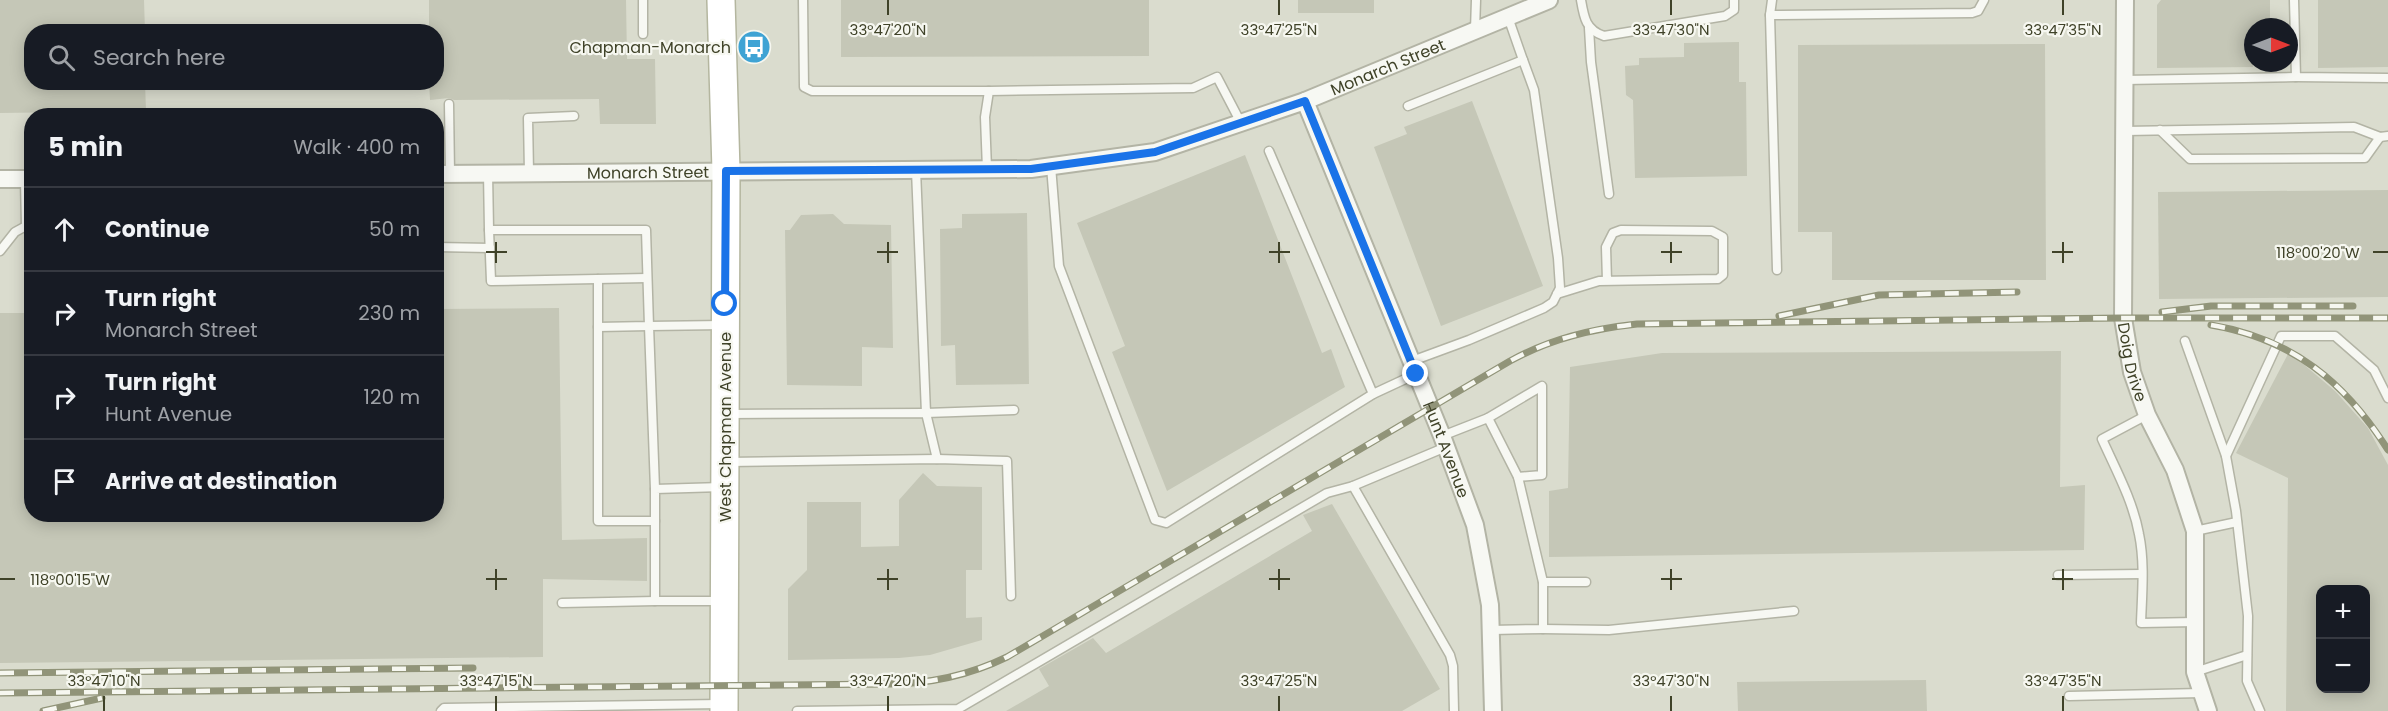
<!DOCTYPE html>
<html lang="en">
<head>
<meta charset="utf-8">
<style>
	:root { --surface:#171b24; --page:#20242c; --text:#f1f3f6; --muted:#9ea1a6; --line:#363941 }
	body { margin:0; font-family:Poppins,sans-serif; background:var(--page); color:var(--text) }
	.controls { position:absolute; right:18px; bottom:18px; display:grid; overflow:hidden; border-radius:12px; box-shadow:0 3px 15px #0003 }
	.controls button { width:54px; height:54px; display:grid; place-items:center; padding:0; border:0; border-bottom:2px solid var(--line); background:var(--surface); color:var(--text); font:30px sans-serif }
	.compass { position:absolute; left:2244px; top:18px; width:54px; height:54px; border-radius:50%; background:var(--surface); box-shadow:0 3px 15px #0003; rotate:90deg }
	.stop { position:absolute; width:18px; height:18px; margin:-14px; border:4px solid #1a73e8; border-radius:50%; background:#fff }
	.stop.end { background:#1a73e8; border-color:#fff; box-shadow:0 2px 6px #0008 }
	.list { margin:0; padding:0; list-style:none }
	h2 { display:flex; justify-content:space-between; align-items:center; height:78px; margin:0; padding:0 24px; font-size:26px }
	h2 small { font-size:20px; font-weight:400; color:var(--muted) }
	.list li { display:grid; grid-template-columns:39px 1fr auto; gap:18px; align-items:center; box-sizing:border-box; height:84px; padding:0 24px; border-top:2px solid var(--line) }
	.list b { display:block; font-size:22px; white-space:nowrap }
	.list p { margin:0; font-size:20px; white-space:nowrap; color:var(--muted) }
	.list em { font-size:20px; font-style:normal; color:var(--muted) }
	.icon { flex:none; width:33px; height:33px; fill:none; stroke:currentColor; stroke-width:2; stroke-linecap:round; stroke-linejoin:round }
	.map { position:relative; flex:none; width:2388px; height:711px; overflow:hidden }
	.search { position:absolute; background:var(--surface); box-shadow:0 3px 15px #0003; left:24px; top:24px; width:420px; height:66px; display:flex; align-items:center; gap:15px; box-sizing:border-box; padding:0 21px; border-radius:24px; color:var(--muted); font-size:22px }
	.panel { position:absolute; background:var(--surface); box-shadow:0 3px 15px #0003; left:24px; top:108px; width:420px; height:414px; border-radius:24px }
	.map>svg:first-child { display:block }
</style>
</head>
<body>
<div class="map">
<svg width="2388" height="711" viewBox="0 0 2388 711">
	<rect width="100%" height="100%" fill="#e9eae0"/>
	<!-- built -->
	<path fill="#dadcce" fill-rule="evenodd" d="M 0,0 L 2388,0 L 2388,711 L 0,711 ZM 2253,27 L 2289,27 L 2289,63 L 2253,63 ZM 32,32 L 436,32 L 436,82 L 32,82 ZM 32,116 L 436,116 L 436,514 L 32,514 ZM 2320,590 L 2366,590 L 2366,688 L 2320,688 Z"/>
	<!-- building -->
	<g fill="#c5c7b7" fill-rule="evenodd">
		<polygon points="0,0 144,0 145,32 32,32 32,82 145,82 146,111 0,113"/>
		<polygon points="429,0 626,0 627,59 655,59 656,124 600,124 599,99 454,100 449,98 430,100 429,82 436,82 436,32 429,32"/>
		<polygon points="841,0 1149,0 1149,56 841,57"/>
		<rect x="1298" y="0" width="76" height="13"/>
		<polygon points="2161,0 2270,0 2270,27 2253,27 2253,67 2157,68 2157,5"/>
		<polygon points="2318,0 2388,0 2388,67 2318,68"/>
		<polygon points="1739,42 1739,82 1746,82 1747,176 1635,178 1633,100 1626,95 1625,66 1639,65 1639,58 1684,57 1684,43"/>
		<polygon points="2045,44 2046,280 1832,280 1832,232 1798,232 1798,45"/>
		<polygon points="1472,101 1543,286 1441,326 1374,147 1407,134 1404,127"/>
		<polygon points="1245,155 1322,353 1331,349 1345,387 1167,491 1112,352 1125,346 1077,223"/>
		<polygon points="2388,190 2388,297 2159,299 2158,192"/>
		<polygon points="1027,213 1029,384 956,385 955,345 941,346 940,229 962,228 962,214"/>
		<polygon points="833,214 844,224 891,225 893,348 862,347 862,386 787,385 785,230 790,230 801,215"/>
		<polygon points="559,308 562,540 647,538 647,581 543,579 543,657 0,663 0,313 32,313 32,514 436,514 436,309"/>
		<polygon points="2061,351 2060,487 2085,485 2084,550 1549,557 1549,491 1568,488 1570,367 1662,353"/>
		<path d="M 2289,352 L 2335,391 L 2368,428 L 2388,465 L 2388,711 L 2286,711 L 2288,478 L 2236,453 ZM 2320,590 L 2366,590 L 2366,688 L 2320,688 Z"/>
		<polygon points="923,473 937,486 982,487 982,570 966,570 966,618 982,617 982,640 930,655 899,658 788,660 788,589 807,570 807,502 861,502 861,547 899,546 899,500"/>
		<polygon points="1332,504 1440,689 1402,711 1006,711 1049,686 1039,669 1093,638 1106,653 1312,531 1303,515"/>
		<polygon points="1926,680 1927,711 1738,711 1737,682"/>
	</g>
	<g fill="none" stroke-linecap="round" stroke-linejoin="round">
		<defs>
			<g id="service">
				<polyline points="643,0 643,34"/>
				<polyline points="803,0 804,87 812,91 989,91"/>
				<path d="M 1581,0 C 1584,18 1586,30 1604,36 L 1725,16 L 1734,10 L 1734,0"/>
				<polyline points="1772,0 1770,15 1781,15 1972,13 1978,11 1984,0"/>
				<polyline points="2294,0 2296,77 2388,78"/>
				<polyline points="1770,15 1777,270"/>
				<polyline points="1589,28 1591,62 1609,194"/>
				<polyline points="1475,30 1476,0"/>
				<polyline points="2124,80 2296,77"/>
				<polyline points="449,104 450,174"/>
				<polyline points="1408,106 1523,60 1508,17"/>
				<polyline points="2160,130 2190,159 2365,158 2380,137 2388,136"/>
				<polyline points="2125,131 2354,127 2380,137"/>
				<polyline points="1269,151 1373,394"/>
				<polyline points="1051,166 1059,266 1155,520 1166,523 1373,394 1416,374"/>
				<polyline points="987,169 985,117 989,91 1193,88 1217,77 1241,123"/>
				<polyline points="916,170 926,413 1014,410"/>
				<polyline points="488,173 489,230 646,230 649,326 598,327"/>
				<polyline points="529,173 528,118 574,116"/>
				<polyline points="25,179 26,226"/>
				<polyline points="489,230 491,281 647,278"/>
				<polyline points="436,247 490,248"/>
				<polyline points="0,251 15,232 26,226"/>
				<polyline points="598,279 598,521 655,521"/>
				<polyline points="1557,294 1599,281 1718,279 1723,275 1723,237 1712,231 1621,230 1613,233 1606,247 1607,281"/>
				<polyline points="2185,341 2226,456"/>
				<polyline points="1412,361 1469,340 1544,308 1553,302 1560,288 1558,258 1534,90 1523,60"/>
				<polyline points="728,414 926,413 937,459"/>
				<path d="M 2147,415 L 2102,439 C 2116,470 2133,501 2139,534 C 2145,563 2142,594 2141,623 L 2195,622"/>
				<polyline points="1488,418 1542,386 1542,475 1518,477"/>
				<polyline points="1442,436 1488,418 1518,477 1543,582 1543,629 1492,630"/>
				<polyline points="1446,447 1353,486 1450,655 1453,666 1454,711"/>
				<polyline points="728,462 937,459 1007,461 1011,596"/>
				<polyline points="655,489 649,326 723,325"/>
				<polyline points="2195,531 2237,522"/>
				<polyline points="2058,575 2142,574"/>
				<polyline points="1543,582 1586,582"/>
				<polyline points="721,601 655,601 655,489 722,487"/>
				<polyline points="562,603 655,601"/>
				<polyline points="1543,629 1609,630 1794,611"/>
				<polyline points="2195,672 2247,655"/>
				<polyline points="2069,696 2201,693"/>
				<polyline points="441,711 444,708 721,704"/>
				<polyline points="797,711 958,709 1327,493 1353,486"/>
				<polyline points="2260,711 2247,681 2248,616 2236,511 2226,456 2281,336 2335,336 2374,370 2388,398"/>
			</g>
			<g id="minor">
				<path id="s1" d="M 2125,0 L 2123,318 L 2132,372 L 2147,415 L 2175,470 L 2195,531 L 2195,672 L 2208,711"/>
				<path id="s2" d="M 1305,101 L 1442,436 L 1475,525 L 1490,605 L 1493,711"/>
				<path id="s3" d="M 436,174 L 1031,169 L 1155,152 L 1305,101 L 1549,0"/>
				<polyline points="0,179 32,179"/>
			</g>
			<polyline id="primary" points="721,0 726,171 724,711"/>
		</defs>
		<!-- service casing -->
		<use href="#service" stroke="#b3b4a5" stroke-width="11"/>
		<!-- minor casing -->
		<use href="#minor" stroke="#b3b4a5" stroke-width="20"/>
		<!-- primary casing -->
		<use href="#primary" stroke="#b4b69f" stroke-width="30"/>
		<!-- service -->
		<use href="#service" stroke="#f7f8f3" stroke-width="8"/>
		<!-- minor -->
		<use href="#minor" stroke="#f7f8f3" stroke-width="16"/>
		<!-- primary -->
		<use href="#primary" stroke="#fff" stroke-width="27"/>
		<defs>
			<g id="rail">
				<polyline points="2162,312 2211,306 2353,306"/>
				<polyline points="1779,316 1879,295 2017,292"/>
				<path d="M 2211,325 C 2293,339 2345,382 2388,450"/>
				<polyline points="0,673 473,668"/>
				<path d="M 0,693 L 887,684 C 928,684 970,675 1007,657 L 1510,361 C 1550,339 1591,329 1637,324 L 2123,318 L 2388,318"/>
				<polyline points="43,711 102,698"/>
			</g>
		</defs>
		<!-- rail casing -->
		<use href="#rail" stroke="#919479" stroke-width="7"/>
		<!-- rail -->
		<use href="#rail" stroke="#f6f7f0" stroke-width="4.5" stroke-dasharray="14" stroke-linecap="butt"/>
	</g>
	<g fill="none" stroke-linecap="round" stroke-linejoin="round">
		<!-- route -->
		<polyline stroke="#1a73e8" stroke-width="8" points="725,304 726,171 1031,169 1155,152 1305,101 1416,374"/>
	</g>
	<!-- ticks -->
	<path fill="none" stroke="#3f4228" stroke-width="2" d="M 888,0 L 888,15M 1279,0 L 1279,15M 1671,0 L 1671,15M 2063,0 L 2063,15M 496,242 L 496,263M 888,242 L 888,263M 1279,242 L 1279,263M 1671,242 L 1671,263M 2063,242 L 2063,263M 486,252 L 507,252M 877,252 L 898,252M 1269,252 L 1290,252M 1661,252 L 1682,252M 2052,252 L 2073,252M 2373,252 L 2388,252M 496,569 L 496,590M 888,569 L 888,590M 1279,569 L 1279,590M 1671,569 L 1671,590M 2063,569 L 2063,590M 0,579 L 15,579M 486,579 L 507,579M 877,579 L 898,579M 1269,579 L 1290,579M 1661,579 L 1682,579M 2052,579 L 2073,579M 104,696 L 104,711M 496,696 L 496,711M 888,696 L 888,711M 1279,696 L 1279,711M 1671,696 L 1671,711M 2063,696 L 2063,711"/>
	<!-- icons -->
	<defs>
		<symbol id="bus-disc" viewBox="-11 -11 22 22"><circle r="9.5" fill="#3fa3d4" stroke="#f6f7f0"/><path d="M-5-6H5V4H4V6H2V4H-2V6H-4V4H-5ZM-3.5-4V0h7V-4ZM-3.5 1.2v1.5H-2V1.2ZM2 1.2v1.5H3.5V1.2Z" fill="#fff"/></symbol>
	</defs>
	<g fill-rule="evenodd">
		<use href="#bus-disc" x="735" y="28" width="38" height="38"/>
	</g>
	<g text-anchor="middle" stroke-width="4.5" stroke-linejoin="round" paint-order="stroke">
		<!-- poi labels -->
		<g font-size="16" fill="#3f4228" stroke="#f6f7f0" text-anchor="end">
			<text x="731" y="53">Chapman-Monarch</text>
		</g>
		<!-- street labels -->
		<g font-size="16" fill="#3f4228" stroke="#f6f7f0">
			<text dy="6" stroke="none"><textPath href="#s3" startOffset="968">Monarch Street</textPath></text>
			<text dy="6" stroke="none"><textPath href="#s3" startOffset="212">Monarch Street</textPath></text>
			<text dy="6" stroke="none"><textPath href="#s1" startOffset="363">Doig Drive</textPath></text>
			<text transform="translate(725 427) rotate(-90)" y="6">West Chapman Avenue</text>
			<text dy="6" stroke="none"><textPath href="#s2" startOffset="376">Hunt Avenue</textPath></text>
		</g>
	</g>
	<g font-size="15" text-anchor="middle" fill="#3f4228" stroke="#f6f7f0" stroke-width="4.5" stroke-linejoin="round" paint-order="stroke">
		<text x="888" y="35">33°47'20"N</text>
		<text x="1279" y="35">33°47'25"N</text>
		<text x="1671" y="35">33°47'30"N</text>
		<text x="2063" y="35">33°47'35"N</text>
		<text x="2318" y="258">118°00'20"W</text>
		<text x="70" y="585">118°00'15"W</text>
		<text x="104" y="686">33°47'10"N</text>
		<text x="496" y="686">33°47'15"N</text>
		<text x="888" y="686">33°47'20"N</text>
		<text x="1279" y="686">33°47'25"N</text>
		<text x="1671" y="686">33°47'30"N</text>
		<text x="2063" y="686">33°47'35"N</text>
	</g>
</svg>
<div class="controls">
<button>+</button>
<button>−</button>
</div>
<svg class="compass" viewBox="-18 -18 36 36"><path d="M0-13l5 13h-10z" fill="#e53935"/><path d="M0 13l5-13h-10z" fill="#9ea1a6"/></svg>
<div class="stop" style="left:725px;top:304px"></div>
<div class="stop end" style="left:1416px;top:374px"></div>
<div class="search"><svg class="icon" aria-label="search" viewBox="0 0 24 24"><circle cx="10" cy="10" r="6"/><path d="M15 15l6 6"/></svg>Search here</div>
<section class="panel">
<h2>5 min<small>Walk · 400 m</small></h2>
<ul class="list">
<li><svg class="icon" aria-label="ahead" viewBox="0 0 24 24"><path d="M12 20V5M6 11l6-6 6 6"/></svg><div><b>Continue</b></div><em>50 m</em></li>
<li><svg class="icon" aria-label="right" viewBox="0 0 24 24"><path d="M7 20v-9h11M14 6l5 5-5 5"/></svg><div><b>Turn right</b><p>Monarch Street</p></div><em>230 m</em></li>
<li><svg class="icon" aria-label="right" viewBox="0 0 24 24"><path d="M7 20v-9h11M14 6l5 5-5 5"/></svg><div><b>Turn right</b><p>Hunt Avenue</p></div><em>120 m</em></li>
<li><svg class="icon" aria-label="arrive" viewBox="0 0 24 24"><path d="M6 21V4h12l-3 4 3 4H6"/></svg><div><b>Arrive at destination</b></div></li>
</ul>
</section>
</div>
</body>
</html>
